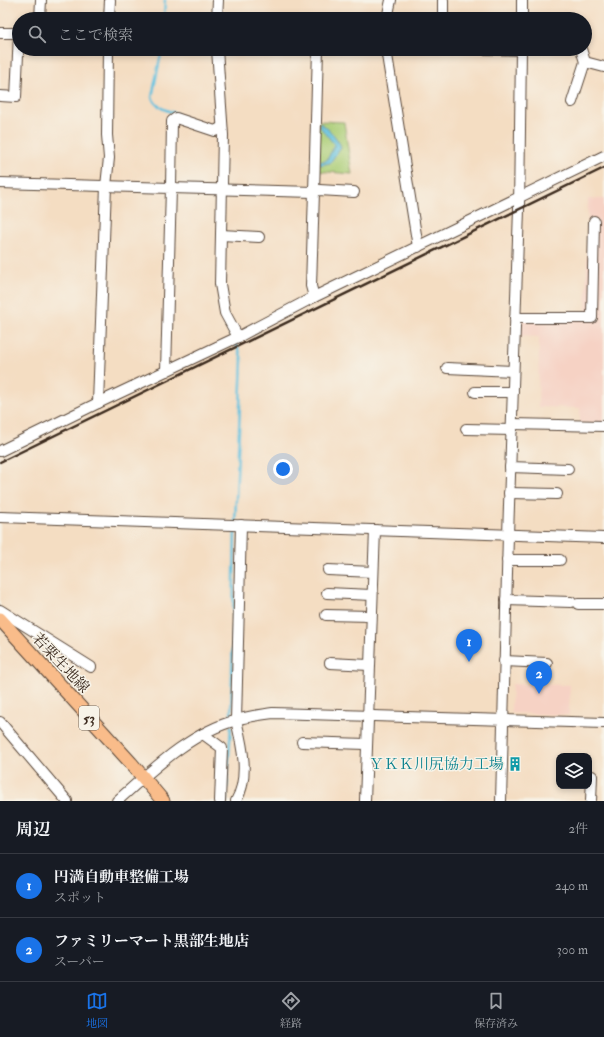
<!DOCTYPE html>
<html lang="ja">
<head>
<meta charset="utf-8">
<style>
	:root { --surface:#171b24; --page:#20242c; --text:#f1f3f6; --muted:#9ea1a6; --line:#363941; --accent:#1a73e8 }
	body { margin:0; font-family:"IM FELL Double Pica","Noto Serif JP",serif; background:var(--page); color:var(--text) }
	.controls { position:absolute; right:12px; bottom:12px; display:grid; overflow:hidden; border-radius:8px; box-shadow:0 2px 6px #0003 }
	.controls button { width:36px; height:36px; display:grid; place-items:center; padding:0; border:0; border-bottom:1px solid var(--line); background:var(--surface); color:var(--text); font:20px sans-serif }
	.you { position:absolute; left:283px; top:469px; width:14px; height:14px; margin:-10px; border:3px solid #fff; border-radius:50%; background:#1a73e8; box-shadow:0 0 0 6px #1a73e833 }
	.badge { display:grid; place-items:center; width:26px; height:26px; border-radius:50%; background:var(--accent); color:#fff; font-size:13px; font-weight:700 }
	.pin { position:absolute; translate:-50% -33px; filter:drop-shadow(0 1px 2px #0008) }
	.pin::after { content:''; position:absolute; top:21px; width:14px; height:12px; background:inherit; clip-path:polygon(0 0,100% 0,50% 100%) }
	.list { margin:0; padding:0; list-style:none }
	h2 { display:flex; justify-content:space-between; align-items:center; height:52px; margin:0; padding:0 16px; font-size:17px }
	h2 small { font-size:13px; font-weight:400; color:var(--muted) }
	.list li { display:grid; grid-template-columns:26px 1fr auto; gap:12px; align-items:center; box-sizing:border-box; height:64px; padding:0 16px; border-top:1px solid var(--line) }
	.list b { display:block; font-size:15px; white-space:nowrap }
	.list p { margin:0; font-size:13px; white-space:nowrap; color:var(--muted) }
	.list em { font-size:13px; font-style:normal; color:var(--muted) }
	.icon { flex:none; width:22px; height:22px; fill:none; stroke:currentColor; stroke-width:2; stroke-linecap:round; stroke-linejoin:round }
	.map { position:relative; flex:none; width:604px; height:801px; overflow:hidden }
	.search { position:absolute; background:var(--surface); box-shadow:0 2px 6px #0003; left:12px; right:12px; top:12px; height:44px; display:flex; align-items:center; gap:10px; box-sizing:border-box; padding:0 14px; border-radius:22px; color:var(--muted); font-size:15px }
	.sheet { height:180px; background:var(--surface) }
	nav { display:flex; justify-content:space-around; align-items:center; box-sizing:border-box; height:56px; border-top:1px solid var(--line); background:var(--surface); font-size:11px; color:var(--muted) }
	nav a { display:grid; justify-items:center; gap:2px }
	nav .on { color:var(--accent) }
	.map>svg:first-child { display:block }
</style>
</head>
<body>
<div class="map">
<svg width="604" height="801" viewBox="0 0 604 801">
	<rect width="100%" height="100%" fill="#f7f3e8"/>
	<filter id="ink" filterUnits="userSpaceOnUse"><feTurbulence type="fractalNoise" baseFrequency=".025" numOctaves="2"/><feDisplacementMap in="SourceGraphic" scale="8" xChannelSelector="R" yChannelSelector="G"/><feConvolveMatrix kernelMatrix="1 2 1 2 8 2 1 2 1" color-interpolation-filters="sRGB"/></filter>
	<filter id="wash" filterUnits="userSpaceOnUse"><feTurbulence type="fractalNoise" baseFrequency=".012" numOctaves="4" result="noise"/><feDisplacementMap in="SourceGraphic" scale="16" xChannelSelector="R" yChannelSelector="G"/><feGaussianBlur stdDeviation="0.9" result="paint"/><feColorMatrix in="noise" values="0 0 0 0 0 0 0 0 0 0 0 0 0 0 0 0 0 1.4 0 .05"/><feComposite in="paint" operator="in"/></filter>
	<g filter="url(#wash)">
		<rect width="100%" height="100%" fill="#f4ddc2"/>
		<!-- built -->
		<g fill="#f6d2c4">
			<polygon points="588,199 604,199 604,423 580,423 580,408 538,407 539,337 519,336 520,312 586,313"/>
			<polygon points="512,684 570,685 569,715 513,713 511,711"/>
		</g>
		<!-- green -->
		<polygon fill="#aacd76" stroke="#727c4a" points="318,121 344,122 352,174 317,171"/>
		<!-- water -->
		<path fill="#61c1df" stroke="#4e767e" d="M 320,123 C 328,128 338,138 341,147 L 330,163 L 320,165 L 319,162 L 327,160 L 334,146 L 334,144 L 319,126 Z"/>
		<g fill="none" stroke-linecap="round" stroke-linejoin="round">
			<!-- stream -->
			<g stroke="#61c1df" stroke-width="2.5">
				<polyline points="164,19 165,0"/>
				<path d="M 162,49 L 152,97 C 156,108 166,110 177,114"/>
				<polyline points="226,324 232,337"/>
				<polyline points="235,342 239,350 242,360 235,523"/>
				<polyline points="231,719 235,528"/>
				<polyline points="226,801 231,726"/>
			</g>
		</g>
	</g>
	<g filter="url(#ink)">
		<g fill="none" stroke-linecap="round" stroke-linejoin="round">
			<defs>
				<g id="minor">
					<polyline points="40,19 41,0"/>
					<polyline points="109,19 110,0"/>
					<polyline points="217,19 218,0"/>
					<polyline points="387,19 391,0"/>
					<polyline points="443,19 443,0"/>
					<polyline points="522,19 522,0"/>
					<polyline points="0,33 19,33"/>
					<polyline points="217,49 223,135 220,284 225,313 238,337"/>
					<polyline points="386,49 418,247"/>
					<polyline points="481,49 521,50"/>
					<polyline points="581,49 585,62 604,67"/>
					<polyline points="0,96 16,97 19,33"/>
					<polyline points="572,102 585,62"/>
					<polyline points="222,127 215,131 176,118 172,121 171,188 314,192 318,49"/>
					<polyline points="0,183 171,188 166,371"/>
					<polyline points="221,235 259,237"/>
					<polyline points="314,297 311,286 314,192 319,190 354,192"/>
					<polyline points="515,318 592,318 594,221"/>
					<polyline points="447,368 513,371"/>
					<polyline points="475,392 513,392"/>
					<polyline points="98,403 106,186 109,158 107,135 108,49"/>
					<polyline points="512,424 604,426"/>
					<polyline points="466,429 512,430"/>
					<polyline points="0,451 98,403 238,337 314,297 604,156"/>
					<polyline points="510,467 568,469"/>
					<polyline points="509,493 557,494"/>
					<polyline points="0,517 604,538"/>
					<polyline points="507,560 560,560"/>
					<polyline points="328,570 373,572"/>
					<polyline points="327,593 372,595"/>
					<polyline points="506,600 571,602"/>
					<polyline points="578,604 604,604"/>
					<polyline points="0,610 91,667"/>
					<polyline points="326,615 371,616"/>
					<polyline points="504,661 547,663"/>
					<polyline points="330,663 369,665"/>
					<polyline points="0,722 67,801"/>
					<polyline points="203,734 222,748 220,801"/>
					<polyline points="302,742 366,744"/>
					<path d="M 117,801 C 152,770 191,732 237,720 C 248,716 261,715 273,713 L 604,723"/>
					<path d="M 236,801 C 250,777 242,745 236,720 L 241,525"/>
					<polyline points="365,801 375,530"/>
					<polyline points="501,801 508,535 519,209 521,49"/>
					<polyline points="591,801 592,776"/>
				</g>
				<polyline id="major" points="0,619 131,763 163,801"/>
			</defs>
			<!-- minor casing -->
			<use href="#minor" stroke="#574537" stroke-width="12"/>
			<!-- major casing -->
			<use href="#major" stroke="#574537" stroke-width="15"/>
			<!-- minor -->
			<use href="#minor" stroke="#fff" stroke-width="10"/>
			<!-- major -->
			<use href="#major" stroke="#f9bc8a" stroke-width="13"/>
			<!-- rail -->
			<polyline stroke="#3b2a1e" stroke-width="2.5" points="0,462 604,168"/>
		</g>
	</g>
	<!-- icons -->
	<defs>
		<symbol id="building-bare" viewBox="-9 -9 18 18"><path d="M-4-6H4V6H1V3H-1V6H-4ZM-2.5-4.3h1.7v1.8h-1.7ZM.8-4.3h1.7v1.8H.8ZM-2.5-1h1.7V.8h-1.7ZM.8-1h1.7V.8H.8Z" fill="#0f9aa8" stroke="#f7f3e8" stroke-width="2.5" paint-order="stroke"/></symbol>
	</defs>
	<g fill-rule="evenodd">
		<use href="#building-bare" x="505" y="754" width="20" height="20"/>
	</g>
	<g text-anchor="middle" stroke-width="3" stroke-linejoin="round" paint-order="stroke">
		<!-- shield labels -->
		<rect fill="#f7f3e8" stroke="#73665b" stroke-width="1" x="79" y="706" width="20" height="24" rx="3"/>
		<g font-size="14" font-weight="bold" fill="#3b2a1e">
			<text x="89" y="723">53</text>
		</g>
		<!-- street labels -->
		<g font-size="15" fill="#3b2a1e" stroke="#f7f3e8">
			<text transform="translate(61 663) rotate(47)" y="5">若栗生地線</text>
		</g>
		<!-- culture labels -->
		<g font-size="15" fill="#0d838f" stroke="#f7f3e8" text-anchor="end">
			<text x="504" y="769">ＹＫＫ川尻協力工場</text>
		</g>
	</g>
</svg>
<div class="controls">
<button><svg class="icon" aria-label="layers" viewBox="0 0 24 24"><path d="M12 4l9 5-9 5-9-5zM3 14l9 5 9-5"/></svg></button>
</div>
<div class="you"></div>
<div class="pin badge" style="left:469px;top:662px">1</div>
<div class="pin badge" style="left:539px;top:694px">2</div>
<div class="search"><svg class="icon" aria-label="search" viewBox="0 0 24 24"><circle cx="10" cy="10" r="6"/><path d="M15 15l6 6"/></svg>ここで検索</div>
</div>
<section class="sheet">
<h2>周辺<small>2件</small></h2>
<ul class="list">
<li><span class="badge">1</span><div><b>円満自動車整備工場</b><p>スポット</p></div><em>240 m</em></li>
<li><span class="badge">2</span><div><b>ファミリーマート黒部生地店</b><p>スーパー</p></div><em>300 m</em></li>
</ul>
</section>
<nav>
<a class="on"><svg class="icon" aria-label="map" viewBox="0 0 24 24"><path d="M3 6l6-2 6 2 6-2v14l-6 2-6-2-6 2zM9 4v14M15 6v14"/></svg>地図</a>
<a><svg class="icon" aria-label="directions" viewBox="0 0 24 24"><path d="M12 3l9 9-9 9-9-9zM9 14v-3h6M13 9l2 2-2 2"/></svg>経路</a>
<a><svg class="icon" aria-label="saved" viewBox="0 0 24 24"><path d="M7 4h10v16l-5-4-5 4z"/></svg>保存済み</a>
</nav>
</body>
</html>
